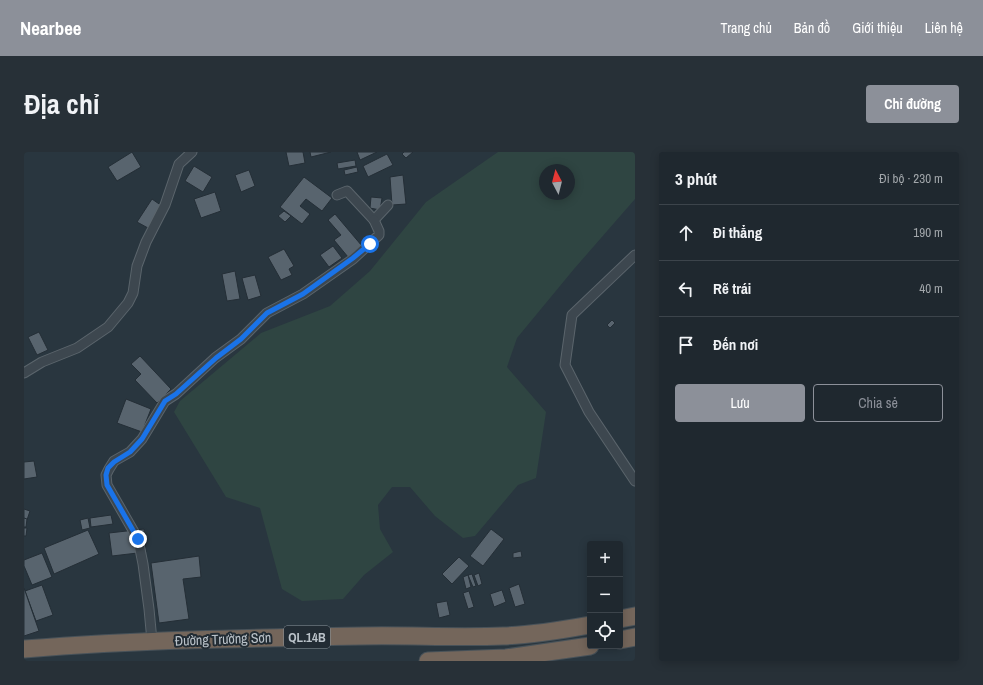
<!DOCTYPE html>
<html lang="vi">
<head>
<meta charset="utf-8">
<style>
	:root { --surface:#1f282f; --page:#273037; --text:#f1f3f6; --muted:#a1a6aa; --line:#3c444b; --accent:#8c9099 }
	body { margin:0; font-family:"Archivo Narrow",sans-serif; background:var(--page); color:var(--text) }
	.controls { position:absolute; right:12px; bottom:12px; display:grid; overflow:hidden; border-radius:4px; box-shadow:0 2px 10px #0003 }
	.controls button { width:36px; height:36px; display:grid; place-items:center; padding:0; border:0; border-bottom:1px solid var(--line); background:var(--surface); color:var(--text); font:20px sans-serif }
	.compass { position:absolute; left:515px; top:12px; width:36px; height:36px; border-radius:50%; background:var(--surface); box-shadow:0 2px 10px #0003; rotate:353deg }
	.stop { position:absolute; width:12px; height:12px; margin:-9px; border:3px solid #1a73e8; border-radius:50%; background:#fff }
	.stop.end { background:#1a73e8; border-color:#fff; box-shadow:0 1px 4px #0008 }
	.list { margin:0; padding:0; list-style:none }
	h2 { display:flex; justify-content:space-between; align-items:center; height:52px; margin:0; padding:0 16px; font-size:17px }
	h2 small { font-size:13px; font-weight:400; color:var(--muted) }
	.list li { display:grid; grid-template-columns:26px 1fr auto; gap:12px; align-items:center; box-sizing:border-box; height:56px; padding:0 16px; border-top:1px solid var(--line) }
	.list b { display:block; font-size:15px; white-space:nowrap }
	.list em { font-size:13px; font-style:normal; color:var(--muted) }
	.actions { display:flex; gap:8px; padding:12px 16px }
	.actions a { flex:1; padding:9px 0; border:1px solid var(--accent); border-radius:4px; text-align:center; font-size:14px; color:var(--accent) }
	.actions .main { background:var(--accent); color:#fff }
	.icon { flex:none; width:22px; height:22px; fill:none; stroke:currentColor; stroke-width:2; stroke-linecap:round; stroke-linejoin:round }
	.map { position:relative; flex:none; width:611px; height:509px; overflow:hidden; border-radius:4px }
	header { display:flex; align-items:center; gap:24px; box-sizing:border-box; height:56px; padding:0 20px; background:var(--accent); color:#fff }
	header strong { font-size:19px }
	nav { display:flex; gap:22px; margin-inline-start:auto; font-size:14px }
	.intro { display:flex; align-items:center; justify-content:space-between; box-sizing:border-box; height:96px; padding:0 24px }
	h1 { margin:0; font-size:28px }
	.button { padding:10px 18px; border-radius:4px; background:var(--accent); color:#fff; font-size:14px; font-weight:700 }
	main { display:flex; gap:24px; padding:0 24px }
	aside { flex:1; background:var(--surface); border-radius:4px; box-shadow:0 2px 10px #0003 }
	.map>svg:first-child { display:block }
</style>
</head>
<body>
<header>
<strong>Nearbee</strong>
<nav><a>Trang chủ</a><a>Bản đồ</a><a>Giới thiệu</a><a>Liên hệ</a></nav>
</header>
<div class="intro"><h1>Địa chỉ</h1><a class="button">Chỉ đường</a></div>
<main>
<div class="map">
<svg width="611" height="509" viewBox="0 0 611 509">
	<rect width="100%" height="100%" fill="#29363f"/>
	<!-- green -->
	<path fill="#2f4542" fill-rule="evenodd" d="M 474,0 L 611,0 L 611,47 L 550,117 L 493,186 L 483,215 L 522,260 L 512,326 L 494,333 L 451,384 L 439,386 L 411,364 L 386,335 L 368,335 L 354,353 L 356,377 L 369,400 L 340,423 L 319,447 L 278,449 L 258,437 L 236,356 L 202,345 L 150,260 L 156,249 L 237,181 L 306,154 L 346,119 L 402,50 ZM 521,18 L 545,18 L 545,42 L 521,42 Z"/>
	<!-- building -->
	<g fill="#58646e" stroke="#242e36">
		<polygon points="108,0 117,15 93,29 84,15"/>
		<polygon points="262,0 279,0 281,11 265,14"/>
		<polygon points="286,0 307,0 287,5"/>
		<polygon points="333,0 353,0 336,8"/>
		<polygon points="380,0 389,0 382,6 378,2"/>
		<polygon points="363,2 369,13 344,25 339,14"/>
		<polygon points="331,8 332,14 314,17 313,11"/>
		<polygon points="170,14 188,25 179,40 161,29"/>
		<polygon points="333,15 334,20 321,23 320,18"/>
		<polygon points="225,18 231,34 217,40 211,23"/>
		<polygon points="379,23 382,52 368,53 366,25"/>
		<polygon points="280,25 308,46 298,59 282,47 276,54 286,62 278,72 256,55"/>
		<polygon points="191,40 197,59 177,66 170,47"/>
		<polygon points="347,45 358,46 356,58 346,56"/>
		<polygon points="128,47 138,54 124,76 113,70"/>
		<polygon points="260,59 267,64 261,70 254,64"/>
		<polygon points="311,62 338,94 324,105 310,88 317,83 304,68"/>
		<polygon points="309,94 318,106 305,115 296,103"/>
		<polygon points="260,97 270,114 265,117 268,123 257,128 244,105"/>
		<polygon points="211,119 216,147 203,149 198,122"/>
		<polygon points="231,123 237,144 224,148 218,126"/>
		<polygon points="588,168 591,171 586,176 583,173"/>
		<polygon points="15,180 24,198 13,203 4,185"/>
		<polygon points="116,204 147,237 133,251 111,228 117,222 107,212"/>
		<polygon points="102,247 127,257 118,280 93,271"/>
		<polygon points="10,309 13,325 0,327 0,310"/>
		<polygon points="0,357 6,359 3,368 0,367"/>
		<polygon points="87,363 89,372 67,375 66,366"/>
		<polygon points="0,366 3,367 2,375 0,375"/>
		<polygon points="64,366 66,376 58,378 56,368"/>
		<polygon points="0,376 3,376 2,384 0,384"/>
		<polygon points="120,377 122,400 88,404 85,381"/>
		<polygon points="467,377 480,387 459,414 446,404"/>
		<polygon points="64,378 75,402 30,422 20,396"/>
		<polygon points="497,399 498,405 489,406 489,401"/>
		<polygon points="18,401 28,425 8,433 0,414 0,408"/>
		<polygon points="175,404 177,425 159,427 165,467 135,471 127,411"/>
		<polygon points="435,405 445,414 428,432 418,422"/>
		<polygon points="455,421 458,432 454,434 450,423"/>
		<polygon points="448,422 452,434 449,435 444,423"/>
		<polygon points="444,423 447,435 442,437 439,425"/>
		<polygon points="495,432 501,452 491,455 485,436"/>
		<polygon points="18,433 29,463 12,469 1,439"/>
		<polygon points="0,436 15,479 0,484"/>
		<polygon points="478,438 482,450 470,455 466,442"/>
		<polygon points="445,439 450,455 444,457 439,441"/>
		<polygon points="423,449 426,463 415,466 412,451"/>
	</g>
	<g fill="none" stroke-linecap="round" stroke-linejoin="round">
		<defs>
			<g id="street">
				<polyline points="313,43 323,39 350,68 364,53"/>
				<polyline points="611,103 548,163 541,213 565,260 611,329"/>
				<polyline points="0,221 18,210 53,196 84,175 104,151 109,141 113,114 122,90 141,53 155,12 168,0"/>
				<polyline points="128,489 125,457 119,412 114,387 83,333 82,323 85,317 90,309 106,300 118,287 141,249 152,242 191,206 217,187 243,161 279,142 329,107 355,83 355,79 350,68"/>
			</g>
			<g id="highway">
				<polyline points="596,467 611,464"/>
				<polyline points="596,488 611,485"/>
				<path d="M 0,497 C 112,488 225,486 338,484 C 385,483 432,486 479,484 C 508,483 538,478 566,473"/>
				<polyline points="404,509 482,506 566,494"/>
			</g>
		</defs>
		<!-- street casing -->
		<use href="#street" stroke="#5b656c" stroke-width="11"/>
		<!-- highway casing -->
		<use href="#highway" stroke="#485259" stroke-width="19"/>
		<!-- street -->
		<use href="#street" stroke="#3d474f" stroke-width="9"/>
		<!-- highway -->
		<use href="#highway" stroke="#74665b" stroke-width="17"/>
	</g>
	<g fill="none" stroke-linecap="round" stroke-linejoin="round">
		<!-- route -->
		<polyline stroke="#1a73e8" stroke-width="5" points="114,387 83,333 82,323 84,316 90,310 106,300 118,287 141,249 152,242 192,206 217,187 243,161 279,142 329,106 346,92"/>
	</g>
	<g text-anchor="middle" stroke-width="4" stroke-linejoin="round" paint-order="stroke">
		<!-- shield labels -->
		<rect fill="#222c34" stroke="#8c959c" stroke-width="1" x="260" y="474" width="46" height="22" rx="3"/>
		<g font-size="13" font-weight="bold" fill="#bac2c9">
			<text x="283" y="490">QL.14B</text>
		</g>
		<!-- street labels -->
		<g font-size="14" fill="#bac2c9" stroke="#222c34">
			<text transform="translate(199 487) rotate(-2)" y="5">Đường Trường Sơn</text>
		</g>
	</g>
</svg>
<div class="controls">
<button>+</button>
<button>−</button>
<button><svg class="icon" aria-label="locate" viewBox="0 0 24 24"><circle cx="12" cy="12" r="6"/><path d="M12 2v4M12 18v4M2 12h4M18 12h4"/></svg></button>
</div>
<svg class="compass" viewBox="-18 -18 36 36"><path d="M0-13l5 13h-10z" fill="#e53935"/><path d="M0 13l5-13h-10z" fill="#a1a6aa"/></svg>
<div class="stop" style="left:346px;top:92px"></div>
<div class="stop end" style="left:114px;top:387px"></div>
</div>
<aside>
<h2>3 phút<small>Đi bộ · 230 m</small></h2>
<ul class="list">
<li><svg class="icon" aria-label="ahead" viewBox="0 0 24 24"><path d="M12 20V5M6 11l6-6 6 6"/></svg><div><b>Đi thẳng</b></div><em>190 m</em></li>
<li><svg class="icon" aria-label="left" viewBox="0 0 24 24"><path d="M17 20v-9H6M10 6l-5 5 5 5"/></svg><div><b>Rẽ trái</b></div><em>40 m</em></li>
<li><svg class="icon" aria-label="arrive" viewBox="0 0 24 24"><path d="M6 21V4h12l-3 4 3 4H6"/></svg><div><b>Đến nơi</b></div></li>
</ul>
<div class="actions"><a class="main">Lưu</a><a>Chia sẻ</a></div>
</aside>
</main>
</body>
</html>
